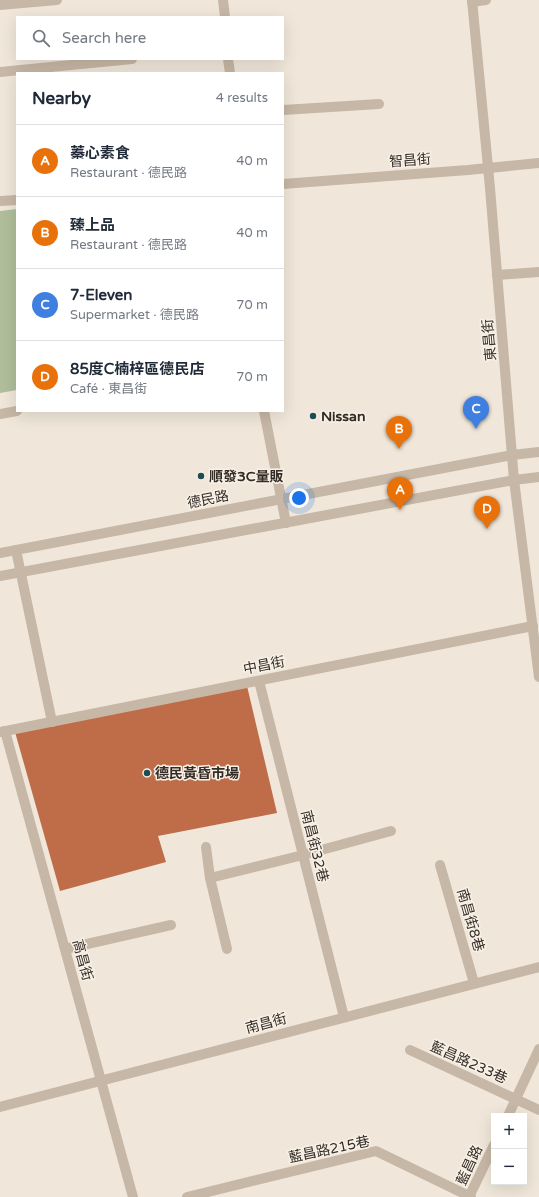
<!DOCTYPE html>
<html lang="en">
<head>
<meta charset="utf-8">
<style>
	:root { --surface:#fff; --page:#f6f6f7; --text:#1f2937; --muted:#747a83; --line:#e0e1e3; --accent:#1f4c52 }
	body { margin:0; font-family:"Varela Round","Noto Sans TC",sans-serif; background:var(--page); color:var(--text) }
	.controls { position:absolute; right:12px; bottom:12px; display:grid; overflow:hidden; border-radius:0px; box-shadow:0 4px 16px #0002 }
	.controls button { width:36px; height:36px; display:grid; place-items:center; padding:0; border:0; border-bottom:1px solid var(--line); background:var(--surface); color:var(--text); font:20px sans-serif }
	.you { position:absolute; left:299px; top:498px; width:14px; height:14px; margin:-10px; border:3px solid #fff; border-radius:50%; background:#1a73e8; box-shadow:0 0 0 6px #1a73e833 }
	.badge { display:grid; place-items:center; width:26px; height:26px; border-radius:50%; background:var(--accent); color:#fff; font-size:13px; font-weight:700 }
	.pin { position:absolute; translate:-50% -33px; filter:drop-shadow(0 1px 2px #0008) }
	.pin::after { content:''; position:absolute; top:21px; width:14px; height:12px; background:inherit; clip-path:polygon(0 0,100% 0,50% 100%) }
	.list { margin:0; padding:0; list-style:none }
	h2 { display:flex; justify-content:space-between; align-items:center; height:52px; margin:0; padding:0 16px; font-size:17px }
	h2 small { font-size:13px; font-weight:400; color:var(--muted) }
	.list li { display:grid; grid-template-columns:26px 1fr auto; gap:12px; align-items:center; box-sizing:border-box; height:72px; padding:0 16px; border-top:1px solid var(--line) }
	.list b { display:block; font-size:15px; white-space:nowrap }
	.list p { margin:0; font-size:13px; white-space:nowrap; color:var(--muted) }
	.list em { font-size:13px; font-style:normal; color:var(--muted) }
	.icon { flex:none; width:22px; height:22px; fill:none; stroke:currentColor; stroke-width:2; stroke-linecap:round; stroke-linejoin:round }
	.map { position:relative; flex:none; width:539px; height:1197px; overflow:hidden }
	.search { position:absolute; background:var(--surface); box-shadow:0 4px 16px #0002; left:16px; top:16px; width:268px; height:44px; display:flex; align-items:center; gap:10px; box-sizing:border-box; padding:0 14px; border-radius:0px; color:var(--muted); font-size:15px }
	.panel { position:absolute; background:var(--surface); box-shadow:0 4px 16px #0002; left:16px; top:72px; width:268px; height:340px; border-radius:0px }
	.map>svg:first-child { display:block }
</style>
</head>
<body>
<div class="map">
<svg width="539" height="1197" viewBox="0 0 539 1197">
	<rect width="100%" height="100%" fill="#f0e7da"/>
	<!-- green -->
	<polygon fill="#b0be9b" points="17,209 17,390 0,393 0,211"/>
	<!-- building -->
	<polygon fill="#bf6d48" points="247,686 277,813 158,836 166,862 60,891 15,732"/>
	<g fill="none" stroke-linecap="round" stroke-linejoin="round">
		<!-- minor -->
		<g stroke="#c7b7a6" stroke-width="10">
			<polyline points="223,0 225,17"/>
			<polyline points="472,0 490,188 514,480 539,677"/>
			<polyline points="472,2 486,0"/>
			<polyline points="0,5 57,0"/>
			<polyline points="228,59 230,73"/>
			<polyline points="0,72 132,59"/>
			<polyline points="283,110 379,104"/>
			<polyline points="283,184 468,170 539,163"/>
			<polyline points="0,201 17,200"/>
			<polyline points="497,275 539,272"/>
			<polyline points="264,411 286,523"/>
			<polyline points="0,414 17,411"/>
			<polyline points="16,550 52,722"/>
			<polyline points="0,553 512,455 539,452"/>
			<polyline points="0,576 514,480 539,477"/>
			<polyline points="259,681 344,1017"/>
			<polyline points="5,731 133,1197"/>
			<polyline points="0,732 533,626"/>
			<polyline points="206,847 210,878 227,949"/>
			<polyline points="440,865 474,983"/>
			<polyline points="210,878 303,855 391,831"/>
			<polyline points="65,949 171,925"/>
			<polyline points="410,1050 539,1110"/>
			<polyline points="0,1107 539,967"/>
			<polyline points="508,1116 539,1049"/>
			<polyline points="187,1197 376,1151 471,1197"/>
			<polyline points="469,1197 494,1145"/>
		</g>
	</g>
	<!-- markers -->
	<g fill="#1f4c52" stroke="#f8f1e6" stroke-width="1.5">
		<circle cx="313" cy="416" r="4"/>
		<circle cx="201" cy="476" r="4"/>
		<circle cx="147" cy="773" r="4"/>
	</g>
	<g text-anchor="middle" stroke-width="3" stroke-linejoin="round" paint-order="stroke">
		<!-- street labels -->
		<g font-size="14" fill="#342c27" stroke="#f8f1e6">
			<text transform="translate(410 160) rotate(-4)" y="5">智昌街</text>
			<text transform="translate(489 340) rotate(-95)" y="5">東昌街</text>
			<text transform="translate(208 499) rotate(-11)" y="5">德民路</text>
			<text transform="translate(264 665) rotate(-11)" y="5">中昌街</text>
			<text transform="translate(315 846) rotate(76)" y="5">南昌街32巷</text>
			<text transform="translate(471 920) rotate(74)" y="5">南昌街8巷</text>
			<text transform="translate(83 960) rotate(75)" y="5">高昌街</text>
			<text transform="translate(266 1023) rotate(-15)" y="5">南昌街</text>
			<text transform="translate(469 1062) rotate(24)" y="5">藍昌路233巷</text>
			<text transform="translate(329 1149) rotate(-12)" y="5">藍昌路215巷</text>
			<text transform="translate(469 1165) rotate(-65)" y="5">藍昌路</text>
		</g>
		<!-- poi labels -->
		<g font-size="14" font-weight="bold" fill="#342c27" stroke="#f8f1e6" text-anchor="start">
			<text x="321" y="421">Nissan</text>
			<text x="209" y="481">順發3C量販</text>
			<text x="155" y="778">德民黃昏市場</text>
		</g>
	</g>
</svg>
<div class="controls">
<button>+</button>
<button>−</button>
</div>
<div class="you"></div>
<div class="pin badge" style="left:400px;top:510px;background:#e8710a">A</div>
<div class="pin badge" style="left:399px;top:449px;background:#e8710a">B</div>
<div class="pin badge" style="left:476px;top:429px;background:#3f7fe0">C</div>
<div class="pin badge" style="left:487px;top:529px;background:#e8710a">D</div>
<div class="search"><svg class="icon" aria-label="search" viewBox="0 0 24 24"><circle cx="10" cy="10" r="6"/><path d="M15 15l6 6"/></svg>Search here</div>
<section class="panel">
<h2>Nearby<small>4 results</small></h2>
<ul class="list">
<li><span class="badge" style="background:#e8710a">A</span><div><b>蓁心素食</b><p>Restaurant · 德民路</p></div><em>40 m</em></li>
<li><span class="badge" style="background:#e8710a">B</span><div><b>臻上品</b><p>Restaurant · 德民路</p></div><em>40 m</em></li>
<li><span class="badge" style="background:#3f7fe0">C</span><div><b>7-Eleven</b><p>Supermarket · 德民路</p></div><em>70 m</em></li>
<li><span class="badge" style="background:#e8710a">D</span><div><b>85度C楠梓區德民店</b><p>Café · 東昌街</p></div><em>70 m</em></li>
</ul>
</section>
</div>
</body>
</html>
